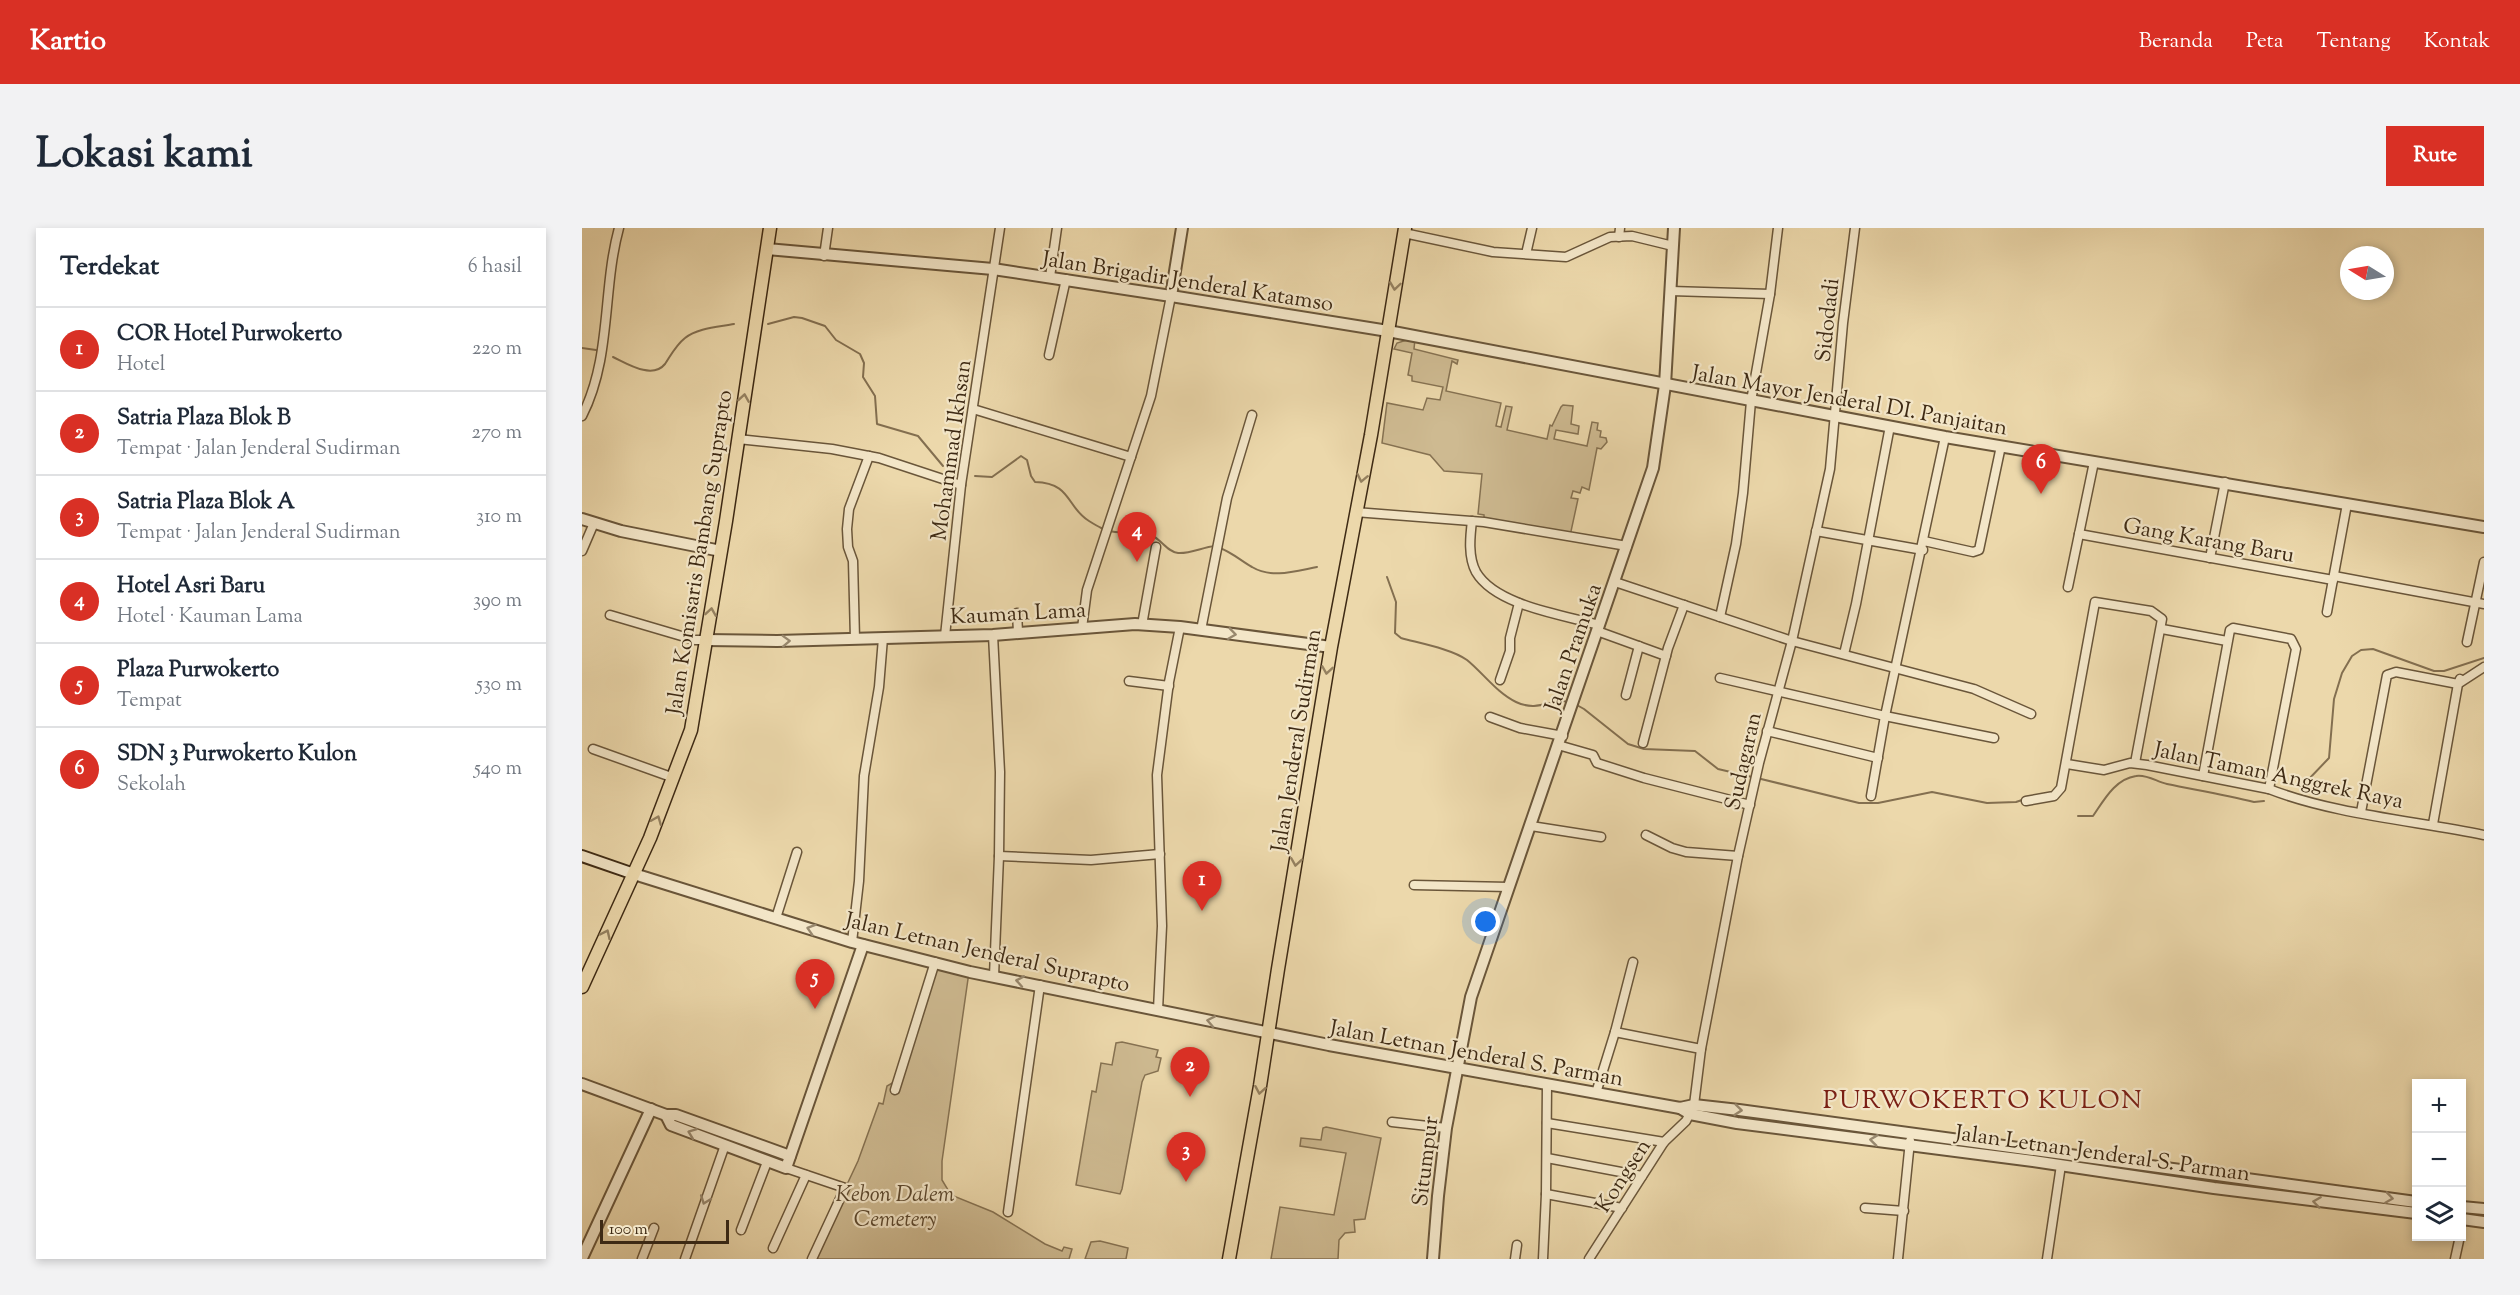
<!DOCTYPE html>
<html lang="id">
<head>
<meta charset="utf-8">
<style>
	:root { --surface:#fff; --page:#f2f2f3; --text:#1f2937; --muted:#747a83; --line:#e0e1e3; --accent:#d93025 }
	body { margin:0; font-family:"Sorts Mill Goudy",serif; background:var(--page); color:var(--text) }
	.controls { position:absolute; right:18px; bottom:18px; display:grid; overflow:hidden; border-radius:0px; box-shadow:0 3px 9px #0003 }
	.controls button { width:54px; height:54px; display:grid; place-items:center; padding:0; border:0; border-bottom:2px solid var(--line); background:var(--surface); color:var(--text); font:30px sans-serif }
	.compass { position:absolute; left:1758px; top:18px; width:54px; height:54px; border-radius:50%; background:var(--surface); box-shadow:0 3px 9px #0003; rotate:281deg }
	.scale { position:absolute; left:18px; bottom:15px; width:129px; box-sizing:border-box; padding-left:6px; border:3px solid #3e2a14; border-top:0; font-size:16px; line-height:21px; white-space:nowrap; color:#3e2a14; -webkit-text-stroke:4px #f3e6c8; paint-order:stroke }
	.you { position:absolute; left:904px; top:694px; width:21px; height:21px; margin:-15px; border:4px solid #fff; border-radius:50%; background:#1a73e8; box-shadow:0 0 0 9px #1a73e833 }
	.badge { display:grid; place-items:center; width:39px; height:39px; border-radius:50%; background:var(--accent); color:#fff; font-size:20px; font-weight:700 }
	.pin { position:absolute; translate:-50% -50px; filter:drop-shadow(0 2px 3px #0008) }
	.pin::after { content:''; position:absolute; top:32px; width:21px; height:18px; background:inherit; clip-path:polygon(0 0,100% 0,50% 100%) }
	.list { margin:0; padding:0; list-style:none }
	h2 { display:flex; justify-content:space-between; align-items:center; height:78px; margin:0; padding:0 24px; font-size:26px }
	h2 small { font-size:20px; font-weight:400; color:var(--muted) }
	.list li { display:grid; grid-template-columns:39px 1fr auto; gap:18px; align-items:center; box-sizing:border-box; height:84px; padding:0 24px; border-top:2px solid var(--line) }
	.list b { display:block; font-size:22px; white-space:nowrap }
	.list p { margin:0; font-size:20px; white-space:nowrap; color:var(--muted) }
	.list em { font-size:20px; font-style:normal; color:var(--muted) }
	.icon { flex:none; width:33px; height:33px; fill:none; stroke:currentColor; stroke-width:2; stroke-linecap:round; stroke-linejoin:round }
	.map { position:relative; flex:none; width:1902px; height:1031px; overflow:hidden; border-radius:0px }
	header { display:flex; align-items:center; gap:36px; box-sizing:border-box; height:84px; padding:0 30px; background:var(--accent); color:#fff }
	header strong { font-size:28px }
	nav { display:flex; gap:33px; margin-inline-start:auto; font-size:21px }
	.intro { display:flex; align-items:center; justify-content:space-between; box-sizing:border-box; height:144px; padding:0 36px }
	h1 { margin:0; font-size:42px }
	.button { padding:15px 27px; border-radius:0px; background:var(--accent); color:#fff; font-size:21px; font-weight:700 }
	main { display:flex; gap:36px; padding:0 36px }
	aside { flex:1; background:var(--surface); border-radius:0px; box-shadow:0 3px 9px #0003 }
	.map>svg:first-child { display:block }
</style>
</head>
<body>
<header>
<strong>Kartio</strong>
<nav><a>Beranda</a><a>Peta</a><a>Tentang</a><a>Kontak</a></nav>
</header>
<div class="intro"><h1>Lokasi kami</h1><a class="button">Rute</a></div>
<main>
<aside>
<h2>Terdekat<small>6 hasil</small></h2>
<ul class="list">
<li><span class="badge">1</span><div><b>COR Hotel Purwokerto</b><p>Hotel</p></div><em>220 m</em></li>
<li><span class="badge">2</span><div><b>Satria Plaza Blok B</b><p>Tempat · Jalan Jenderal Sudirman</p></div><em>270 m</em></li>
<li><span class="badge">3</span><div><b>Satria Plaza Blok A</b><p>Tempat · Jalan Jenderal Sudirman</p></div><em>310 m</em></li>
<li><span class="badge">4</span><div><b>Hotel Asri Baru</b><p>Hotel · Kauman Lama</p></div><em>390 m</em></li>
<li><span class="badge">5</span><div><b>Plaza Purwokerto</b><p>Tempat</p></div><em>530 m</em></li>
<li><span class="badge">6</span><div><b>SDN 3 Purwokerto Kulon</b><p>Sekolah</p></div><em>540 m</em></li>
</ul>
</aside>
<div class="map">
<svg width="1902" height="1031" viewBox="0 0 1902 1031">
	<rect width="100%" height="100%" fill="#ecd8ab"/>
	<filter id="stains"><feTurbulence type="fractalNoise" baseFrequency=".00333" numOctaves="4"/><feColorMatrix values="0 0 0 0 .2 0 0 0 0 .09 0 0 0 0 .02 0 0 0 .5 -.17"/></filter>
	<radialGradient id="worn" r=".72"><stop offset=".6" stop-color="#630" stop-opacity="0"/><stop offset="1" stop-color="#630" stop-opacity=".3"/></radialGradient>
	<!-- green -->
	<g fill="#ceba91" stroke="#867252" stroke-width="1.5">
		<polygon points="828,111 833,111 832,121 876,132 875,136 870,133 864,163 919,175 914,198 919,199 924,178 930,179 925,202 965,211 968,197 970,198 979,179 981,177 991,178 989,196 997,198 996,206 974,202 972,211 1005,218 1010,194 1016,195 1015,202 1019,203 1018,209 1024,210 1025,214 1019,221 1015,220 1007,262 1000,259 998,265 991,263 989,270 996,271 988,308 902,294 902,287 896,286 900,246 862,243 848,227 800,215 805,175 841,182 845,170 858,172 861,159 830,153 830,148 826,147 830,125 812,121 815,115"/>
		<polygon points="353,735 387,744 360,933 360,952 369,967 411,984 463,1016 480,1023 482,1019 490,1021 487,1031 230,1031 276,933 297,875 301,876 305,858 321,849"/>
		<polygon points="540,814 576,822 574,829 579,830 576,843 563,847 560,854 540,961 538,966 494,957 510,863 514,864 519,835 530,837 534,815"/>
		<polygon points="744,899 799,910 783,991 772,992 773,1004 763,1005 757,1012 756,1031 689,1031 698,979 752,987 764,925 718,918 719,910 739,912 741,900"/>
		<polygon points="518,1013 546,1020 544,1031 503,1031 509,1014"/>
	</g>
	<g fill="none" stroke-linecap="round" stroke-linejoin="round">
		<!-- stream -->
		<g stroke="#836f50" stroke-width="2">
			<polyline points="186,96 212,89 220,90 243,98 254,112 278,126 282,135 281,149 293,168 295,196 336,208 361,238"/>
			<polyline points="0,120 14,122"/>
			<path d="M 31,129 C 44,135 70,152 83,136 C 89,127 94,117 103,110 C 115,100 136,99 152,96"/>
			<path d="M 393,248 L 410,249 L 439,228 L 445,232 L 449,248 L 453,254 C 490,255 484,279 507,293 C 515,298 523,303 533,304 C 545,305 557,301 569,307 C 579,311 585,324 596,325 C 608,326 621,319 633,318"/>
			<path d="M 638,320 C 651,325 659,333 670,339 C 690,351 714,343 735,339"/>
			<path d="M 805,349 L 814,374 L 813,405 L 819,410 C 837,415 870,421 885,432 C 901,445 915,465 934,474 C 957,485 971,469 988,474"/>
			<polyline points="993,476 1002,481 1046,516 1062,521 1113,523 1136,541 1170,549"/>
			<polyline points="1175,550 1277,575 1296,575 1350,564 1405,575 1434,574 1443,571"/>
			<polyline points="1725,553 1747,530 1752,471 1760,445 1770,428 1779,422 1791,421 1852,443 1862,443 1902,430"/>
			<path d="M 1496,588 L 1511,588 C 1522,572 1533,551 1554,548 C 1565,546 1575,554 1585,556 C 1614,562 1643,567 1672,574 L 1682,573"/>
		</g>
		<defs>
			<g id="minor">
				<polyline points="822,5 911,24 984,29 1028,9 1050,8 1091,18"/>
				<polyline points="1037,9 1038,0"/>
				<polyline points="944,26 950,0"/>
				<polyline points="242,28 246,0"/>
				<polyline points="468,49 475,0"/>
				<polyline points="1089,63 1188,66"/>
				<polyline points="467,127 484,51"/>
				<polyline points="391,181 549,229"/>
				<path d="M 0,188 C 30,129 20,62 37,0"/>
				<polyline points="156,211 250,221 297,230 379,257"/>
				<polyline points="773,284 902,294 1045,318"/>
				<path d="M 890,293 C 888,309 886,329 894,344 C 914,378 982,387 1017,397"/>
				<polyline points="1234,303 1341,322"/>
				<polyline points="1497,306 1751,352"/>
				<polyline points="1342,313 1391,324 1397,322 1419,218"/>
				<polyline points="0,323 12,295"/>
				<polyline points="1628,330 1643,254"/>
				<polyline points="1752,348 1902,376"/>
				<polyline points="1033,354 1210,413 1392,461 1449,486"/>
				<polyline points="1486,359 1512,234"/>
				<polyline points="1745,384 1765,276"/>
				<polyline points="435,385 436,404"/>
				<polyline points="28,387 113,412 124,412"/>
				<polyline points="1138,389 1154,316 1161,265 1169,173 1188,66 1196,0"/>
				<polyline points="560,397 574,319"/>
				<polyline points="500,400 505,362 569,168 589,68"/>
				<polyline points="1580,401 1645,413"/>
				<polyline points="619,402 645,270 670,187"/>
				<polyline points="1015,403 1084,428"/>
				<polyline points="411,407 418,544 417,628 412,748"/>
				<polyline points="363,408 379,257 418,0"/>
				<polyline points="273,411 271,333 266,319 265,301 267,281 287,228"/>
				<polyline points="1885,414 1902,334"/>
				<polyline points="1262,426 1274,376 1308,198"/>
				<polyline points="1138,450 1303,488 1412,510"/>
				<polyline points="918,452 928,423 928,410 937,375"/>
				<polyline points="547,453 587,458"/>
				<polyline points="1044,467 1057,418"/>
				<polyline points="908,489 938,500 981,508"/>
				<polyline points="1185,503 1296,530"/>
				<polyline points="1061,515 1086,420 1102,377"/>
				<polyline points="976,517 1011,527 1015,535 1062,550 1168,577"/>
				<polyline points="11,521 92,550"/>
				<path d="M 1485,536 L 1522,542 L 1548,535 L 1565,537 L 1687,561 C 1750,586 1834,593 1902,607"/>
				<polyline points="1621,548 1648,402 1651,400 1709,411 1714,421 1687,561"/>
				<polyline points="1289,568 1303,488 1363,209"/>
				<polyline points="1444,573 1472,568 1479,560 1513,374 1569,383 1580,391 1553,535"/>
				<polyline points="1779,584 1805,447 1814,444 1876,456 1878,451"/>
				<polyline points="1851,596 1876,456 1902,439"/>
				<polyline points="949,598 1019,609"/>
				<polyline points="1064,607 1090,620 1104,624 1156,628"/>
				<polyline points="417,628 509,632 578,626"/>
				<polyline points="832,657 927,659"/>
				<polyline points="194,690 215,624"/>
				<polyline points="270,714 277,653 282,548 297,459 301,410"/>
				<polyline points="576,782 580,698 575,547 587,454 598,399"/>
				<polyline points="1033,804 1119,821"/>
				<polyline points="313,862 353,734"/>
				<polyline points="1014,865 1033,804 1051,734"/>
				<polyline points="810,894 864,900"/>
				<polyline points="965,895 1082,914"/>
				<polyline points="965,930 1060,948"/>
				<polyline points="204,940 263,960 230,1031"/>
				<polyline points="964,966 1040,980"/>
				<polyline points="1283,980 1322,983"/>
				<polyline points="426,984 458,757"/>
				<polyline points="159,1002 185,934"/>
				<polyline points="191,1020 224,947"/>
				<polyline points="60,1031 72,1000"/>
				<polyline points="103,1031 143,917"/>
				<polyline points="933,1031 935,1017"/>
				<polyline points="961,1031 964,966 965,857"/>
				<polyline points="1007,1031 1082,914 1104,893 1112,877 1119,821 1156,628 1177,535 1210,413 1248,241 1261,95 1273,0"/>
				<polyline points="1316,1031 1328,913"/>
				<polyline points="1465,1031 1479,937"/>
				<polyline points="1873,1031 1878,1008"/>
			</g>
			<g id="tertiary">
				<polyline points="185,21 411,41 589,68 806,103 1363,209 1902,299"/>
				<polyline points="589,68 600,0"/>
				<polyline points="0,291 39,303 139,323"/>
				<polyline points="124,412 195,413 411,407 553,396 598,399 749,419"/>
				<polyline points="52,646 270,714 388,744 747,817 1098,880 1112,877 1157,882 1834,974"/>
				<polyline points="0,856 84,887 94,887 208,928"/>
				<polyline points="1098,880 1108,886 1155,895 1451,933 1632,960 1834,985"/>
				<polyline points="84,887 89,897 204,940 281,717"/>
				<polyline points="1880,979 1902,981"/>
				<polyline points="1880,991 1902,994"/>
				<polyline points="0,1030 69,881"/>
				<polyline points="851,1031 856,968 864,900 889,769 1071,240 1083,157 1092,0"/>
			</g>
			<polyline id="secondary" points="0,628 52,646"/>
			<g id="primary">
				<polyline points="0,759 68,610 109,502 144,293 188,0"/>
				<polyline points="647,1031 678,858 696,741 749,419 789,207 823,0"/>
			</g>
		</defs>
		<!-- minor casing -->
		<use href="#minor" stroke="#6a563a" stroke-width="11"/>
		<!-- tertiary casing -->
		<use href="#tertiary" stroke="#6a563a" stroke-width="14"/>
		<!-- secondary casing -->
		<use href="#secondary" stroke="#3e2a14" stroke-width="14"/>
		<!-- primary casing -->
		<use href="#primary" stroke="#3e2a14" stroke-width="15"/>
		<!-- minor -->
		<use href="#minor" stroke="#f3e6c8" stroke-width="8"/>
		<!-- tertiary -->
		<use href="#tertiary" stroke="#f3e6c8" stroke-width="10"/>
		<!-- secondary -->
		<use href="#secondary" stroke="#f3e6c8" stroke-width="10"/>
		<!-- primary -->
		<use href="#primary" stroke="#ecd8ab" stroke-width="12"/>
	</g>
	<!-- one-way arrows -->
	<defs><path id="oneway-chevron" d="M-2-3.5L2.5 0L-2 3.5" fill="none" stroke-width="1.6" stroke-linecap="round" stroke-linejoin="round" transform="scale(1.5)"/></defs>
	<g stroke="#958160">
		<use href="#oneway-chevron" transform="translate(813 58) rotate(98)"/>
		<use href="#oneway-chevron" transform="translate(162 170) rotate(-81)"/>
		<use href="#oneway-chevron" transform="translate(780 250) rotate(102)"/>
		<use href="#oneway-chevron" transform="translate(129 384) rotate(-81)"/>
		<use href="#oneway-chevron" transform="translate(745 442) rotate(99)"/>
		<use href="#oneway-chevron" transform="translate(75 592) rotate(-68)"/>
		<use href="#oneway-chevron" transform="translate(714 634) rotate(99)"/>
		<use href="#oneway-chevron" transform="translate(24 706) rotate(-65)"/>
		<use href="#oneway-chevron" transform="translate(678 862) rotate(100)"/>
	</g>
	<g stroke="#98886e">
		<use href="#oneway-chevron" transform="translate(650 406) rotate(8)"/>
		<use href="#oneway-chevron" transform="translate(204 413) rotate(-2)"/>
		<use href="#oneway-chevron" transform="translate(229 701) rotate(-163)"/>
		<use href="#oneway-chevron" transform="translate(438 753) rotate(-170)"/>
		<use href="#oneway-chevron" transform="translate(629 793) rotate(-169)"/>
		<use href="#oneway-chevron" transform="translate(1156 882) rotate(6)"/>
		<use href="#oneway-chevron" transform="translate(110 905) rotate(-159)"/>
		<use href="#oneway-chevron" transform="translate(1292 912) rotate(-173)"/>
		<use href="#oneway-chevron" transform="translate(1807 970) rotate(8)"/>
		<use href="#oneway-chevron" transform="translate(123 972) rotate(110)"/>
		<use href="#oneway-chevron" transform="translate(1735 974) rotate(-172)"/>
	</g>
	<g text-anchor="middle" stroke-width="4.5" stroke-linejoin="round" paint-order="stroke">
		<!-- street labels -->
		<g font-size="22" fill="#3e2a14" stroke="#f3e6c8">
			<text transform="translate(606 52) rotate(9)" y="8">Jalan Brigadir Jenderal Katamso</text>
			<text transform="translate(1244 92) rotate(-84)" y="8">Sidodadi</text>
			<text transform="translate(1268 171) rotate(10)" y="8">Jalan Mayor Jenderal DI. Panjaitan</text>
			<text transform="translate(368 222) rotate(-82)" y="8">Mohammad Ikhsan</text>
			<text transform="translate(1627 311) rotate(10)" y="8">Gang Karang Baru</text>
			<text transform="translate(116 324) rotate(-81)" y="8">Jalan Komisaris Bambang Suprapto</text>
			<text transform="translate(436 384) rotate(-3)" y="8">Kauman Lama</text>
			<text transform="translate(990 419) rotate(-71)" y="8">Jalan Pramuka</text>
			<text transform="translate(713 512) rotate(-81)" y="8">Jalan Jenderal Sudirman</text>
			<text transform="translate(1160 533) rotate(-77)" y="8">Sudagaran</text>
			<text transform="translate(1697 546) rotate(12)" y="8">Jalan Taman Anggrek Raya</text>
			<text transform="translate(406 723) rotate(13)" y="8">Jalan Letnan Jenderal Suprapto</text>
			<text transform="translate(895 824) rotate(10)" y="8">Jalan Letnan Jenderal S. Parman</text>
			<text transform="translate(1521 924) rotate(8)" y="8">Jalan Letnan Jenderal S. Parman</text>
			<text transform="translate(842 933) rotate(-83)" y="8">Situmpur</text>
			<text transform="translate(1040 947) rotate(-57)" y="8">Kongsen</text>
		</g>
		<!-- park labels -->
		<g font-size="22" font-style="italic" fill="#5b472d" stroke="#f3e6c8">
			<text x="313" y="973">Kebon Dalem<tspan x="313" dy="25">Cemetery</tspan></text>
		</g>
		<!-- quarter labels -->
		<g font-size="26" letter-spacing="1.5" fill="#7a1f14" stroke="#f3e6c8">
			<text x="1401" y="880">PURWOKERTO KULON</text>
		</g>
	</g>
	<rect width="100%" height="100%" filter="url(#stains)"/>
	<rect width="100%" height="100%" fill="url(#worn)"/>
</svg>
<div class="controls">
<button>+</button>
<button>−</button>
<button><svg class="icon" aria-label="layers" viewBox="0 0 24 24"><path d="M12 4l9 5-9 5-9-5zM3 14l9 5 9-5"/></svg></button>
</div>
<svg class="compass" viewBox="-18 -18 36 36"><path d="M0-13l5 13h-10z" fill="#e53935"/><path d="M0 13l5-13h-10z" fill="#747a83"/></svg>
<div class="scale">100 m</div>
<div class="you"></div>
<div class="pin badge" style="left:620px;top:683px">1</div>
<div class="pin badge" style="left:608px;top:869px">2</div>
<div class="pin badge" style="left:604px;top:954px">3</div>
<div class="pin badge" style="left:555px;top:334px">4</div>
<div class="pin badge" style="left:233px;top:781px">5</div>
<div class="pin badge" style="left:1459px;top:266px">6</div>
</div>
</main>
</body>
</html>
